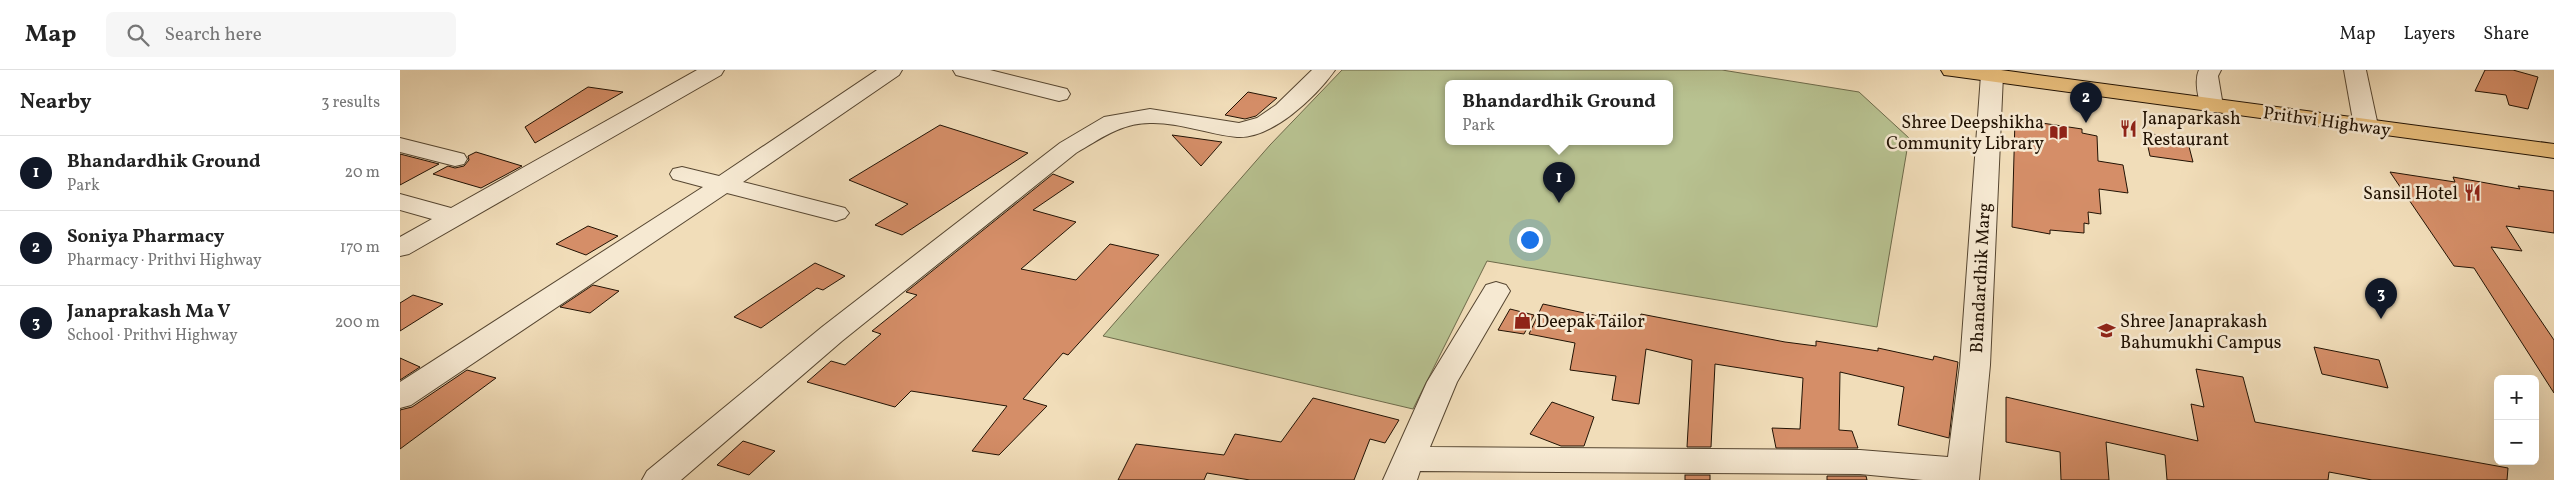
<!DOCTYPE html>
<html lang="en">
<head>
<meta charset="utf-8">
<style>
	:root { --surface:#fff; --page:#f6f6f6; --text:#222; --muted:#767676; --line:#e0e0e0; --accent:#111827 }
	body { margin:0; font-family:Vollkorn,serif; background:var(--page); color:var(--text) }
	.controls { position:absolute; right:15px; bottom:15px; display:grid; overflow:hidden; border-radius:8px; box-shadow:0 5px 20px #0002 }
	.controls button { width:45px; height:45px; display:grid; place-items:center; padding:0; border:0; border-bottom:1px solid var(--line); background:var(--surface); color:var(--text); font:25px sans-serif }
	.you { position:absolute; left:1129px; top:169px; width:18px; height:18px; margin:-12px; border:4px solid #fff; border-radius:50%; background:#1a73e8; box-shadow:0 0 0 8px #1a73e833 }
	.badge { display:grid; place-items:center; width:32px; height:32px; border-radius:50%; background:var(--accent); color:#fff; font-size:16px; font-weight:700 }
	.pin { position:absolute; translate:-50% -41px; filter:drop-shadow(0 1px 2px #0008) }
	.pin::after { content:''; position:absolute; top:26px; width:18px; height:15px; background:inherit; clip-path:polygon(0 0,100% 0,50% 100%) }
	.popup { position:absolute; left:1045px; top:10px; width:228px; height:65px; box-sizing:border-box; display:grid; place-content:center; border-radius:8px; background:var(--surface); filter:drop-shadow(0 1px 4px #0005); font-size:16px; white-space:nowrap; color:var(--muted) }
	.popup b { font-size:19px; color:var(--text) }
	.popup::after { content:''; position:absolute; left:50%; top:100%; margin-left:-10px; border:10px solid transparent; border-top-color:var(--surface) }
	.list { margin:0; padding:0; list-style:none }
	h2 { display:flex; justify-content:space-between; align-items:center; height:65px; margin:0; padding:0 20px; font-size:21px }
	h2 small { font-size:16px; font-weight:400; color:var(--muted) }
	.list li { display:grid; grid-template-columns:32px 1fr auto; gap:15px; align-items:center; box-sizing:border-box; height:75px; padding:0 20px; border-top:1px solid var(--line) }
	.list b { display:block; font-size:19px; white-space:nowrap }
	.list p { margin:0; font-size:16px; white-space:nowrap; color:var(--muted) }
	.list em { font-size:16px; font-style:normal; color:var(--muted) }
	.icon { flex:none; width:28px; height:28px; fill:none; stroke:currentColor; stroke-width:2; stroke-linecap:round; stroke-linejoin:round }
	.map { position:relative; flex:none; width:2154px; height:410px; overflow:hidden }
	header { display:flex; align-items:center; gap:30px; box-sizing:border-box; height:70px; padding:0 25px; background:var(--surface); border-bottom:1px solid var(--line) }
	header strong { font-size:24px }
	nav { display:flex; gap:28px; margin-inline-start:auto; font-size:18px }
	.search { width:350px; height:45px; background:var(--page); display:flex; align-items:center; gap:12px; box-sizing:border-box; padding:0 18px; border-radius:8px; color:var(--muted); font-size:19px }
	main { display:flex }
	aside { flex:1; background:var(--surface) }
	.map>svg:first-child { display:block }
</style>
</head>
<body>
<header>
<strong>Map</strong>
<div class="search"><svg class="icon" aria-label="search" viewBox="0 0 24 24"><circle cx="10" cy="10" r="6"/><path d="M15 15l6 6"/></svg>Search here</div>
<nav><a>Map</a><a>Layers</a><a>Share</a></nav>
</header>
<main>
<aside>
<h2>Nearby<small>3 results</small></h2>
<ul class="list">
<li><span class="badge">1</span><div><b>Bhandardhik Ground</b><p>Park</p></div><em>20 m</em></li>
<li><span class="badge">2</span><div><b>Soniya Pharmacy</b><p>Pharmacy · Prithvi Highway</p></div><em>170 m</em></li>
<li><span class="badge">3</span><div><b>Janaprakash Ma V</b><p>School · Prithvi Highway</p></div><em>200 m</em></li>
</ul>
</aside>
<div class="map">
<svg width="2154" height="410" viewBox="0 0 2154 410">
	<rect width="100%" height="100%" fill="#f1ddb9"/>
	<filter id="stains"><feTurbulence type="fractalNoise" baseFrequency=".004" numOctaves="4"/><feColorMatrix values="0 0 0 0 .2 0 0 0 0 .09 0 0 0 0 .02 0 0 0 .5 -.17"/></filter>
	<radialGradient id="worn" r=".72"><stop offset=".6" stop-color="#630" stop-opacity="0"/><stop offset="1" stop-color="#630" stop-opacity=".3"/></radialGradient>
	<!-- green -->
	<path fill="#b8c291" stroke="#6d6a4a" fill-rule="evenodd" d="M 942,0 L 1322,0 L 1459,22 L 1509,68 L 1477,257 L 1087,191 L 1013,339 L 703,266 L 870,75 ZM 1049,14 L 1269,14 L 1269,72 L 1049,72 Z"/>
	<!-- building -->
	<g fill="#d58e68" stroke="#221304">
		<polygon points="2085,0 2113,0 2138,7 2128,39 2109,35 2106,25 2075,21"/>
		<polygon points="188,17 223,22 135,73 125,57"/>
		<polygon points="848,22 877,28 856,46 845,49 825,45"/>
		<polygon points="1615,49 1682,59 1682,63 1697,66 1698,91 1723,95 1728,123 1699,119 1701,144 1688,142 1689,154 1684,153 1684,163 1650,160 1650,164 1612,157"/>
		<polygon points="540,55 628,83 502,165 475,155 508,134 449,110"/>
		<polygon points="1745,63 1787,69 1793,92 1750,86"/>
		<polygon points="772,65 822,72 801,96"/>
		<polygon points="76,82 122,96 81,118 33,104 48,96 55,98 64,96 69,90 68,86"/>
		<polygon points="0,84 39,94 0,115"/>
		<polygon points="1990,102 2055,112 2053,107 2120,119 2118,116 2154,121 2154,163 2106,156 2122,181 2091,177 2154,270 2154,323 2074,198 2054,196"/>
		<polygon points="653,104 674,112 633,140 676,152 621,199 676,210 710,174 759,185 668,285 663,283 623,329 647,336 599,385 572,381 607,336 511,321 495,337 407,312 431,291 445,295 481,264 472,261 517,225 506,222"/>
		<polygon points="188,156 218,166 186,185 156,174"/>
		<polygon points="415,193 445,206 423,220 417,218 361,258 334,247"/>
		<polygon points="193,215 219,221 190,243 160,237"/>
		<polygon points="13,225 43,234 0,261 0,233"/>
		<polygon points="1143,234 1212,249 1214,245 1239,251 1241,244 1385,272 1416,276 1416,271 1478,281 1478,278 1533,290 1534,286 1558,292 1549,368 1498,355 1504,317 1440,302 1439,360 1452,361 1458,378 1376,378 1372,358 1400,359 1403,308 1315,294 1311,377 1287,377 1292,290 1246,279 1239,334 1212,330 1216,306 1170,300 1175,273 1129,264"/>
		<polygon points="1110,239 1134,245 1124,264 1098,260"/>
		<polygon points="1914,277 1979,290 1988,318 1922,304"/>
		<polygon points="0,288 20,297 0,310"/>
		<polygon points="1796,299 1843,307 1855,352 2108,398 2107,410 1972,410 1929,402 1928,410 1767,410 1765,385 1706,372 1709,410 1661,410 1660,382 1606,372 1606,327 1798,371 1791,334 1804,337"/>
		<polygon points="67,300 96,308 0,379 0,340 12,337"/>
		<polygon points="913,328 999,350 985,373 970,369 954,410 850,410 807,403 804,410 718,410 736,374 824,385 835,364 881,372"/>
		<polygon points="1152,332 1194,347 1184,376 1161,376 1130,364"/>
		<polygon points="343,371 375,381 349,405 317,395"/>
		<rect x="1285" y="405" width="25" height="5"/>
		<polygon points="1427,406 1466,406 1467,410 1427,410"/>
	</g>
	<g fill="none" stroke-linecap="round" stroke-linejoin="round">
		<defs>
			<g id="minor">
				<polygon points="297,0 324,0 321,5 9,184 0,186 0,167 32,149 0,140 0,124 51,138"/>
				<polygon points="477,0 502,0 499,5 343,112 445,138 449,143 445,148 436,151 327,123 11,335 0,338 0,312 303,117 273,109 270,104 273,99 282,97 319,106"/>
				<polygon points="553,0 590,0 667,19 670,24 667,29 659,31 556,5"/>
				<path d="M 912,0 L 935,0 C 916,27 872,69 837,67 C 808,64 778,52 750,53 C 721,53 700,69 676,83 L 442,271 L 281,410 L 242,410 L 247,401 L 422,257 L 660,73 L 704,47 L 750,39 L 839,53 L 857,48 L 876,35 Z"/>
				<polygon points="1584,0 1598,0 1603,5 1590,295 1579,410 1523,410 1460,404 1020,401 1017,410 983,410 1027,312 1086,215 1096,212 1106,215 1110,221 1057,312 1030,377 1460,380 1548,387 1560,295 1581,5"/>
				<path d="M 1799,0 L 1821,0 L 1818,6 L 1823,36 L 1820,41 L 1812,43 L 1804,41 C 1798,32 1794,10 1799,0 Z"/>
				<polygon points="1944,0 1966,0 1978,56 1974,61 1966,63 1958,61 1954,56"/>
				<polygon points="0,68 64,84 67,89 64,94 55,96 0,82"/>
			</g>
			<polygon id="highway" points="1541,0 1601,0 2154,74 2154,88 1552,6 1544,5"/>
		</defs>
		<!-- minor casing -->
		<use href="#minor" stroke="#564631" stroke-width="2"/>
		<!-- highway casing -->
		<use href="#highway" stroke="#221304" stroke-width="2"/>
		<!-- minor -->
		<use href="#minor" fill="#f6e9d2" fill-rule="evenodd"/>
		<!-- highway -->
		<use href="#highway" fill="#e8be7c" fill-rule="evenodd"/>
	</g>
	<!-- icons -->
	<defs>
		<symbol id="restaurant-bare" viewBox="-9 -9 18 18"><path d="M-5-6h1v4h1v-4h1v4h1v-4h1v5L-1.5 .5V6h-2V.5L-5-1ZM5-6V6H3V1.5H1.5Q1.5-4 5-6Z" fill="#8f2418" stroke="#f6e9d2" stroke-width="2.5" paint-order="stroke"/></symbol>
		<symbol id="library-bare" viewBox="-9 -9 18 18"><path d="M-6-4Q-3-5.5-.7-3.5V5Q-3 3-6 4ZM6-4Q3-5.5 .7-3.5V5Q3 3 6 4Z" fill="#8f2418" stroke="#f6e9d2" stroke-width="2.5" paint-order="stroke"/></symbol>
		<symbol id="shop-bare" viewBox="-9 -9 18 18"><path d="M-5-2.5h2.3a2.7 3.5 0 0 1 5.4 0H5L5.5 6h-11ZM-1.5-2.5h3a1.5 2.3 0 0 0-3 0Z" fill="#8f2418" stroke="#f6e9d2" stroke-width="2.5" paint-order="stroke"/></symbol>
		<symbol id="university-bare" viewBox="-9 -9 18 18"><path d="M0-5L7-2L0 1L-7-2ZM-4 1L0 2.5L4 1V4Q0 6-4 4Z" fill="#8f2418" stroke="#f6e9d2" stroke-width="2.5" paint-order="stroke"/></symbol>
	</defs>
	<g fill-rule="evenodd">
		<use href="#restaurant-bare" x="1716" y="46" width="25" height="25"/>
		<use href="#library-bare" x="1646" y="50" width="25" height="25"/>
		<use href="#restaurant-bare" x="2060" y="110" width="25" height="25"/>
		<use href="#shop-bare" x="1110" y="238" width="25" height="25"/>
		<use href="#university-bare" x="1694" y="248" width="25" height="25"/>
	</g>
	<g text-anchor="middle" stroke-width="5" stroke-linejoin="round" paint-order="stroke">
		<!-- poi labels -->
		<g font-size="18" fill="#221304" stroke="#f6e9d2" text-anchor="start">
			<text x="1742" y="54">Janaparkash<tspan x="1742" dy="21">Restaurant</tspan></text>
			<text x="1644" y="58" text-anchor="end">Shree Deepshikha<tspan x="1644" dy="21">Community Library</tspan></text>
			<text x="2058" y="129" text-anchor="end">Sansil Hotel</text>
			<text x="1136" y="257">Deepak Tailor</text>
			<text x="1720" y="257">Shree Janaprakash<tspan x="1720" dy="21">Bahumukhi Campus</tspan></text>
		</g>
		<!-- street labels -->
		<g font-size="18" fill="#221304" stroke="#f6e9d2">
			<text transform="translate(1927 51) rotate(8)" y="6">Prithvi Highway</text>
			<text transform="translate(1580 208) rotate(-87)" y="6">Bhandardhik Marg</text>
		</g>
	</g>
	<rect width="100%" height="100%" filter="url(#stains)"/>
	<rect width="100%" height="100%" fill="url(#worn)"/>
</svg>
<div class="controls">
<button>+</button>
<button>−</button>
</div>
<div class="you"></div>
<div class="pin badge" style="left:1159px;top:133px">1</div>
<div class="popup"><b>Bhandardhik Ground</b>Park</div>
<div class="pin badge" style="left:1686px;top:53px">2</div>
<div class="pin badge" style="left:1981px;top:249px">3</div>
</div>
</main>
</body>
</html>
